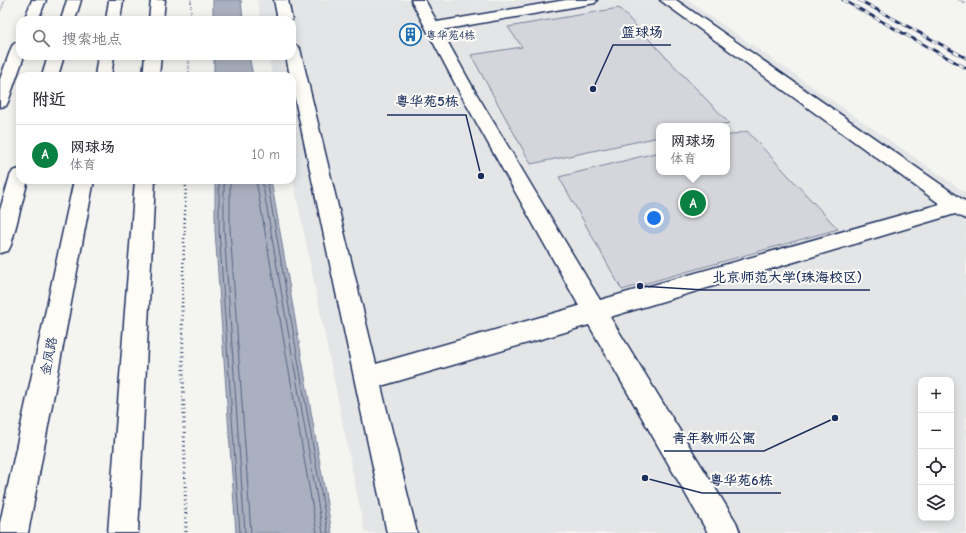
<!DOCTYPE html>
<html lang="zh">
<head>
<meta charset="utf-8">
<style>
	:root { --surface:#fff; --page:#f2f2f3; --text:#2b2b33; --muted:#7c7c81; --line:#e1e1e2; --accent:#0b8043 }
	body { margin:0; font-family:"Comic Neue","LXGW WenKai TC",sans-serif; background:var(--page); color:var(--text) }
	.controls { position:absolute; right:12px; bottom:12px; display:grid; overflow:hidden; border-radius:8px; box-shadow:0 2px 10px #0003 }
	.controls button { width:36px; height:36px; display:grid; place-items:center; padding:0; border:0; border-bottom:1px solid var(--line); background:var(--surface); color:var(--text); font:20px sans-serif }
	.you { position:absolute; left:654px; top:218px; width:14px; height:14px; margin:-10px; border:3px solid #fff; border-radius:50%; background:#1a73e8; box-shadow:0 0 0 6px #1a73e833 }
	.badge { display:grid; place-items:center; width:26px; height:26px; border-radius:50%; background:var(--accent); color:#fff; font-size:13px; font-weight:700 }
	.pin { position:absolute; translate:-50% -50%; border:2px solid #fff; box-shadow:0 1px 4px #0006 }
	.popup { position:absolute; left:656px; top:123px; width:74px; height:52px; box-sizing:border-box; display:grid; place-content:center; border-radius:8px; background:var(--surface); filter:drop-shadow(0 1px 3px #0005); font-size:13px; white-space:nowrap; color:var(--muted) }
	.popup b { font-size:15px; color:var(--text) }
	.popup::after { content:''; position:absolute; left:50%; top:100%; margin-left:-8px; border:8px solid transparent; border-top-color:var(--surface) }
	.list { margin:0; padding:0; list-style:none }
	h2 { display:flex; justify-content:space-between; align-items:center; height:52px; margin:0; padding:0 16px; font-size:17px }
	h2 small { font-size:13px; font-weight:400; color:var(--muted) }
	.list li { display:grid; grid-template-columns:26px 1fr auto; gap:12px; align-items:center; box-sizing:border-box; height:60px; padding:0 16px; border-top:1px solid var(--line) }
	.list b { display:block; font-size:15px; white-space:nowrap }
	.list p { margin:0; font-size:13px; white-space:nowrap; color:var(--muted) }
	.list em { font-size:13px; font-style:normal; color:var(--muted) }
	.icon { flex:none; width:22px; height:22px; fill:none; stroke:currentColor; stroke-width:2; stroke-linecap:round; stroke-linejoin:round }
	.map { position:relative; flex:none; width:966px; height:533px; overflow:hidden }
	.search { position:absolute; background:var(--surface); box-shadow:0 2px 10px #0003; left:16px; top:16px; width:280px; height:44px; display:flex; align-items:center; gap:10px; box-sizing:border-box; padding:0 14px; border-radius:12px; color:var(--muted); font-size:15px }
	.panel { position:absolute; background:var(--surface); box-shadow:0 2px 10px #0003; left:16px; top:72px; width:280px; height:112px; border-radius:12px }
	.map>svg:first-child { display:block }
</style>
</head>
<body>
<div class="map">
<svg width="966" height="533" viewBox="0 0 966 533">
	<rect width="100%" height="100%" fill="#f4f4f1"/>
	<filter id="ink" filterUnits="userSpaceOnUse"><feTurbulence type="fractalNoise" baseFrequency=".025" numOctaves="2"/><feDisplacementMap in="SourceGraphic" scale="8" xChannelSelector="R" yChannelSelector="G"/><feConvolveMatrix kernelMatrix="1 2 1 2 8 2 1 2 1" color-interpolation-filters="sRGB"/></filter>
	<g filter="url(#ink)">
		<!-- built -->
		<path fill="#e4e5e6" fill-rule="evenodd" d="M 257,0 L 687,0 L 966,193 L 966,533 L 365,533 L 292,174 L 292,76 L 272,76 L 268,56 L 292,56 L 292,20 L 261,20 ZM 659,126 L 727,126 L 727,172 L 659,172 ZM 921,380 L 951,380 L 951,518 L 921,518 Z"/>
		<!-- green -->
		<g fill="#d4d6db" stroke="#78829c">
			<polygon points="619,8 729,123 714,126 659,126 659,137 531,164 471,55 522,47 508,27"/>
			<polygon points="747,131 838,229 622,290 559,177 659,152 659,172 727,172 727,136"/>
		</g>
		<!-- water -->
		<g fill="#aab0bf" stroke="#717c98">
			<polygon points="213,0 241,0 243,20 213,20"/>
			<polygon points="214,56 249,56 253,76 214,76"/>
			<polygon points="215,180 271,180 332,533 236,533 215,230"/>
		</g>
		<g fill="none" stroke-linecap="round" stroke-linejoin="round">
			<!-- shore -->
			<g stroke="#546385" stroke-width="1">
				<polyline points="219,180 219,230 240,533"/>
				<polyline points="224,180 224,230 245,533"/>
				<polyline points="230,180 230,229 251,533"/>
				<polyline points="256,180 317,533"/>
				<polyline points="262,180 323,533"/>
				<polyline points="267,180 328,533"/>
			</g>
			<defs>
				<g id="minor">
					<polygon points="32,0 46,0 38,20 24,20"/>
					<polygon points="151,0 165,0 163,20 149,20"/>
					<polygon points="274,0 288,0 292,20 278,20"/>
					<polygon points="411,0 425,0 437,22 566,0 597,0 595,3 590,4 441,30 476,93 600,300 940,204 660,0 676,0 966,202 966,219 955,214 610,317 736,522 740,533 708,533 589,325 381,386 417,533 387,533 292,85 292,76 290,76 286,56 292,56 292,44 297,46 300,49 376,364 579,306 460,93"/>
					<polygon points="20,41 20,56 24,56 8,102 6,106 0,107 0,79 12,46 15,43"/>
					<polygon points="145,56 161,56 159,76 143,76"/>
					<polygon points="135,180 155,180 138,533 108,533"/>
				</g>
				<g id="highway">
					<polygon points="67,0 81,0 75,20 61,20"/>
					<polygon points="109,0 123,0 120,20 106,20"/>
					<polygon points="48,56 64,56 58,76 42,76"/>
					<polygon points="98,56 114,56 111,76 95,76"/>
					<polygon points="20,169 20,180 28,180 11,245 8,251 0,253 0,210 10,176 13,171"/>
					<polygon points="74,180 94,180 28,533 0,533 0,523"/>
				</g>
			</defs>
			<!-- minor casing -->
			<use href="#minor" stroke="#1b2f5e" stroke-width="3"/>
			<!-- highway casing -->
			<use href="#highway" stroke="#1b2f5e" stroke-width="3"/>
			<!-- path-far2 -->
			<g stroke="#1b2f5e" stroke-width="2" stroke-dasharray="0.5 2" stroke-linecap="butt">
				<polyline points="191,0 191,20"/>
				<polyline points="959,0 966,3"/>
				<polyline points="0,12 5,0"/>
				<polyline points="189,56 189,76"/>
			</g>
			<!-- path-far1 -->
			<polyline stroke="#1b2f5e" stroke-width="2.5" stroke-dasharray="1 3" stroke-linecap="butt" points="182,307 186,180"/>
			<!-- path -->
			<polyline stroke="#1b2f5e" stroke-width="3" stroke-dasharray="1 3.5" stroke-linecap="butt" points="182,306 186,533"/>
			<!-- minor -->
			<use href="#minor" fill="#fdfcf7" fill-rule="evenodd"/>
			<!-- highway -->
			<use href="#highway" fill="#fdfcf7" fill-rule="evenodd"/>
			<defs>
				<g id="rail">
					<polyline points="843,0 966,68"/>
					<polyline points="859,0 966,58"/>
				</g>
			</defs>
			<!-- rail casing -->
			<use href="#rail" stroke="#1b2f5e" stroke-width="3"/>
			<!-- rail -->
			<use href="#rail" stroke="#fdfcf7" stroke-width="2" stroke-dasharray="6" stroke-linecap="butt"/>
		</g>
	</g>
	<!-- icons -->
	<defs>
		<symbol id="building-ring" viewBox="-11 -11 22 22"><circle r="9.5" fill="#fdfcf7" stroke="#1f6fb2" stroke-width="1.5"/><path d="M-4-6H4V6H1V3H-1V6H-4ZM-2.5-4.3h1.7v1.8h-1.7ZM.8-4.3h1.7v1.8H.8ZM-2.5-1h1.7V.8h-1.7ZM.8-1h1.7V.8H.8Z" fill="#1f6fb2"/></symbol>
	</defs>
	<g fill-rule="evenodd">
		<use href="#building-ring" x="398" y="22" width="25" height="25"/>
	</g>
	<g text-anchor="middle" stroke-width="4" stroke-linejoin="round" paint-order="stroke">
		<!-- far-poi labels -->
		<g font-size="11" fill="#1b2f5e" stroke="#fdfcf7" text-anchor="start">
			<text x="426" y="39">粤华苑4栋</text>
		</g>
		<!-- street labels -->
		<g font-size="13" fill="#1b2f5e" stroke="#fdfcf7">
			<text transform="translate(48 356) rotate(-79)" y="5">金凤路</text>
		</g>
	</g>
	<!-- callouts -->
	<path fill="none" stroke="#1b2f5e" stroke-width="1.5" d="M593 89L613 45H671M481 176L466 115H387M640 286L704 290H870M835 418L764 451H664M645 478L702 493H781"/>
	<g fill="#1b2f5e" stroke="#fdfcf7" stroke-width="1.5">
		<circle cx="593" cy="89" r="4"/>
		<circle cx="481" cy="176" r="4"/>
		<circle cx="640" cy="286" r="4"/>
		<circle cx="835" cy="418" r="4"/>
		<circle cx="645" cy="478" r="4"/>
	</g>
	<g font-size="14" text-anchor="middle" font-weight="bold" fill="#1b2f5e" stroke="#fdfcf7" stroke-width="4" stroke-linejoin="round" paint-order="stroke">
		<text x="642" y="37">篮球场</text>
		<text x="427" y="106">粤华苑5栋</text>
		<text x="787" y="282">北京师范大学(珠海校区)</text>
		<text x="714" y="443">青年教师公寓</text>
		<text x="741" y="485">粤华苑6栋</text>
	</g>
</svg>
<div class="controls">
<button>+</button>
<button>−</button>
<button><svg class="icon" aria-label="locate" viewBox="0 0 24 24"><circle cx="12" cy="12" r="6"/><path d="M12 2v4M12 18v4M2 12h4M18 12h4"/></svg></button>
<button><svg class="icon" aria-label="layers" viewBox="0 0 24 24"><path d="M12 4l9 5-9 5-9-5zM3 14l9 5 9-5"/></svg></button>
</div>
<div class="you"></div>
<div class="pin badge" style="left:693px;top:203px">A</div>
<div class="popup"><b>网球场</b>体育</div>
<div class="search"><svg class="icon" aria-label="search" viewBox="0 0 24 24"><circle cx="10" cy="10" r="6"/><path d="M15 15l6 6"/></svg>搜索地点</div>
<section class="panel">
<h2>附近<small></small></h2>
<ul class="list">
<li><span class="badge">A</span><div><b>网球场</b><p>体育</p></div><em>10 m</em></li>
</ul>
</section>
</div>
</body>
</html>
